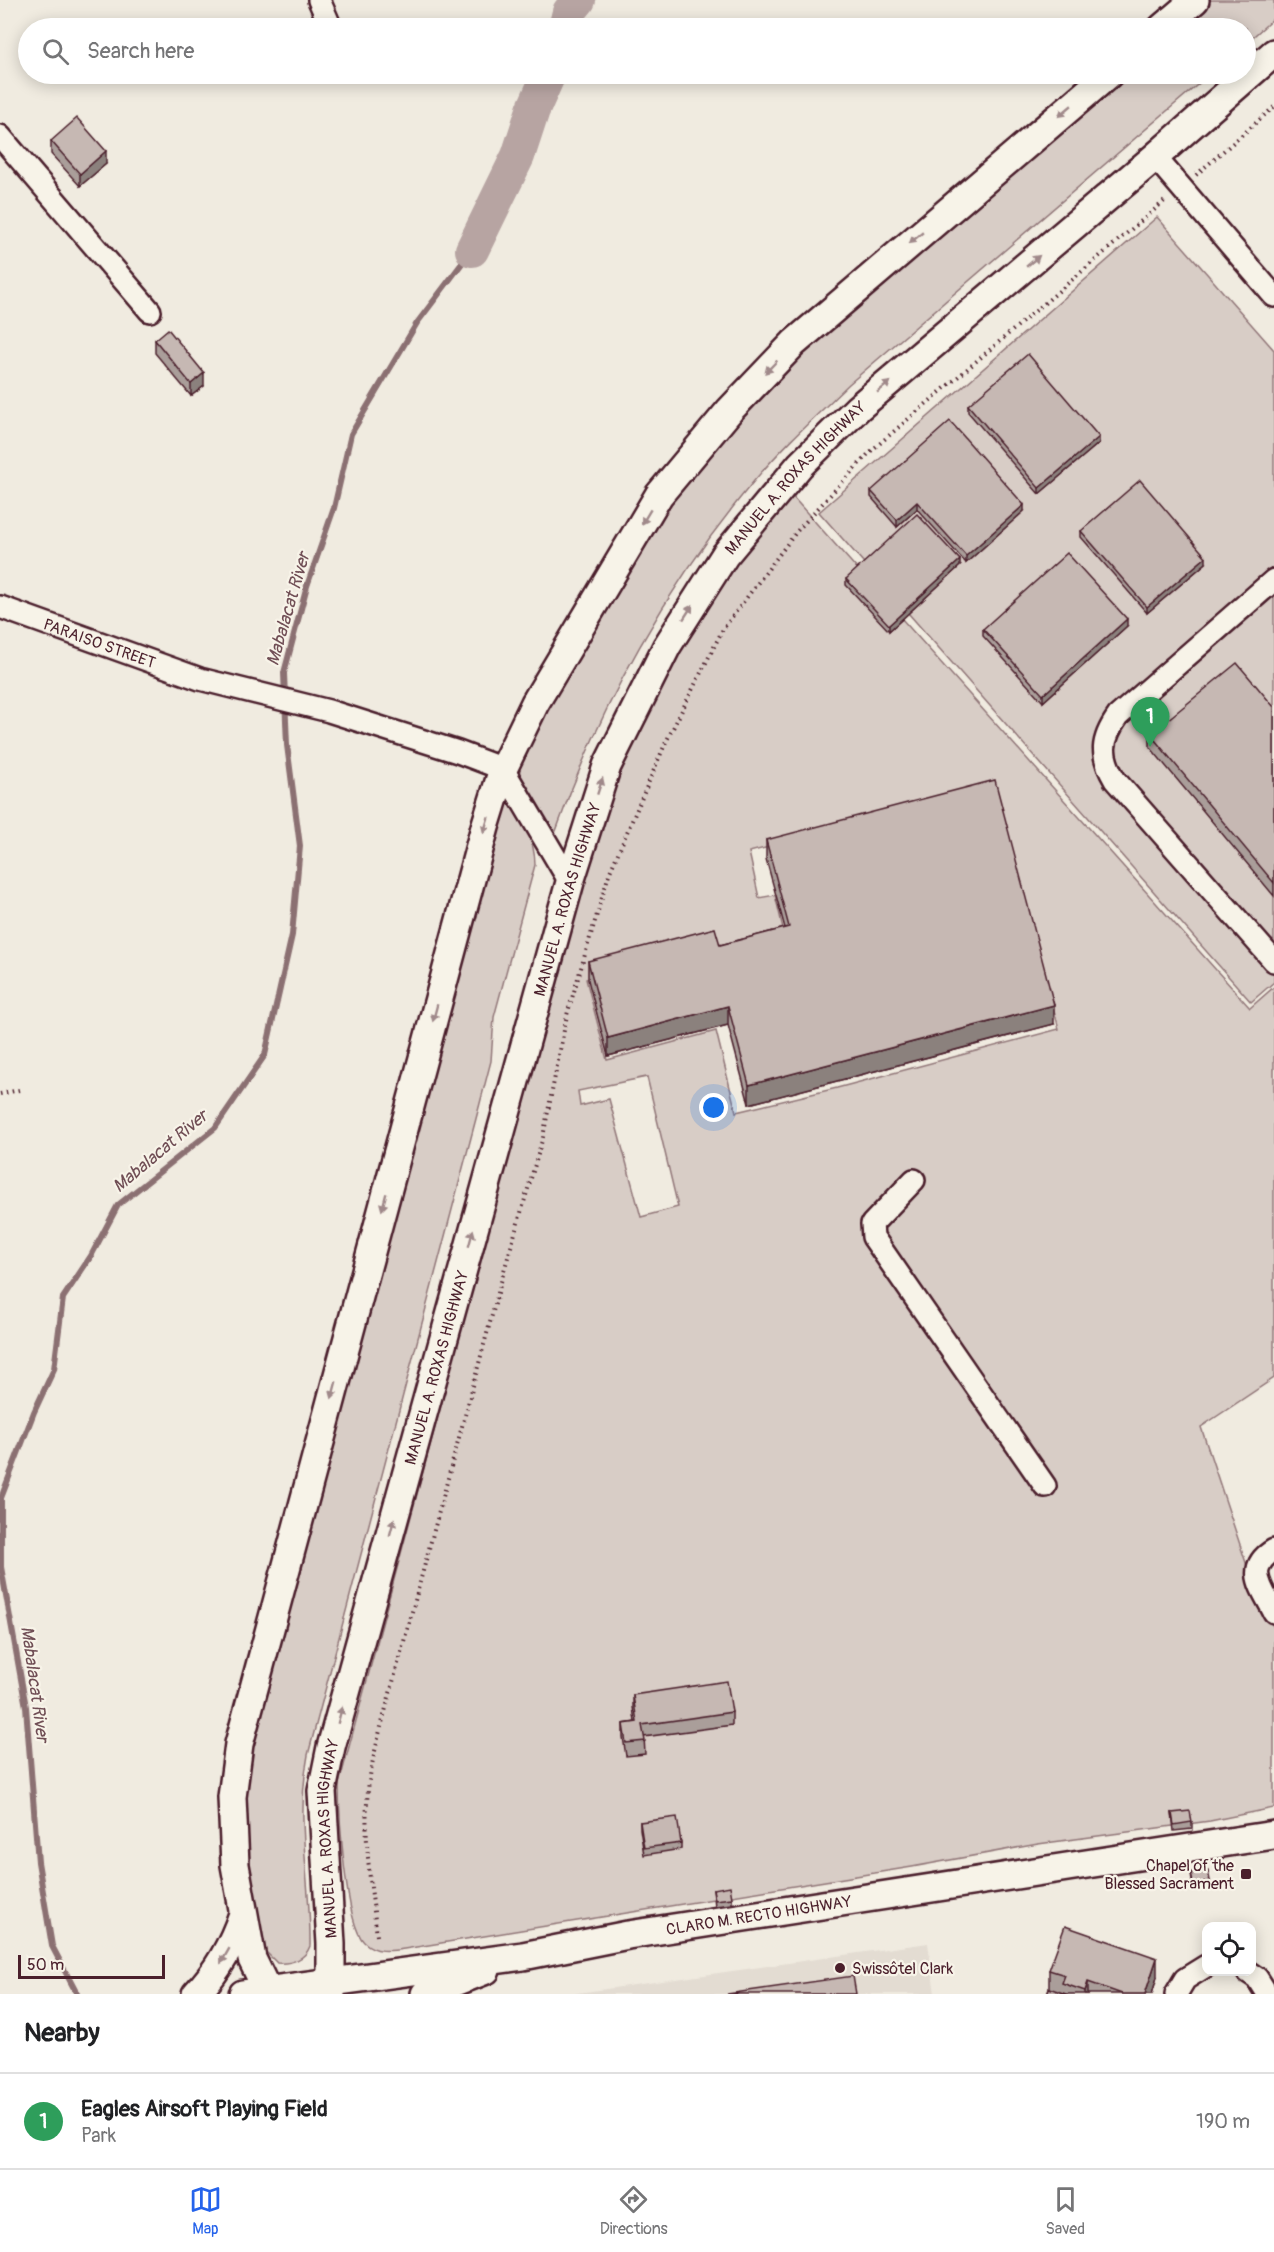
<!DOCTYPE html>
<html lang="en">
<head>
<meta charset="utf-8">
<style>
	:root { --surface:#fff; --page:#f6f6f6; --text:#202124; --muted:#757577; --line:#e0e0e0; --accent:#2563eb }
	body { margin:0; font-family:Pangolin,sans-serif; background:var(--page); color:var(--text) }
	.controls { position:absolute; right:18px; bottom:18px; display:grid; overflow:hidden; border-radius:12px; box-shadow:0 3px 15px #0003 }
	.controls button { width:54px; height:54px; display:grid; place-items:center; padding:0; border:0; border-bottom:2px solid var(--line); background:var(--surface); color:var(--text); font:30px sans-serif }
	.scale { position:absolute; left:18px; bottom:15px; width:147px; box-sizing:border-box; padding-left:6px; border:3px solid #4a1f2b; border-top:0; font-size:16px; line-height:21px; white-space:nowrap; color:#4a1f2b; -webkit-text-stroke:4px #f7f3e8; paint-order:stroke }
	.you { position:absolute; left:714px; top:1108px; width:21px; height:21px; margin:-15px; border:4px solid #fff; border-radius:50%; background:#1a73e8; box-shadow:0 0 0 9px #1a73e833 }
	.badge { display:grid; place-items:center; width:39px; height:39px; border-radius:50%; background:var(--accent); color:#fff; font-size:20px; font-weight:700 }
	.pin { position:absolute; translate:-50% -50px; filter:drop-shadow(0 2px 3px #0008) }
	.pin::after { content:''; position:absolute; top:32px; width:21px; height:18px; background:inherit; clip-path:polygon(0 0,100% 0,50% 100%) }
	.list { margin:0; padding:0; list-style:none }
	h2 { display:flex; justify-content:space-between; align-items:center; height:78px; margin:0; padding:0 24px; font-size:26px }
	h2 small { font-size:20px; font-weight:400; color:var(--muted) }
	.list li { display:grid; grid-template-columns:39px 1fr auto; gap:18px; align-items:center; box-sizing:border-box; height:96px; padding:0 24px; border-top:2px solid var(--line) }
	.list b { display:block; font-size:22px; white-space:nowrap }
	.list p { margin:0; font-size:20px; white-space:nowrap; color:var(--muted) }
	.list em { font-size:20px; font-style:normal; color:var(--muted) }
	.icon { flex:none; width:33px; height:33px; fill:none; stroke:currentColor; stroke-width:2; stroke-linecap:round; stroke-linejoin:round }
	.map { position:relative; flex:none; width:1274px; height:1994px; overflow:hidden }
	.search { position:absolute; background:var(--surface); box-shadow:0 3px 15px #0003; left:18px; right:18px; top:18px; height:66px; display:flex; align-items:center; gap:15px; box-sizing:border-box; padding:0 21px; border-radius:33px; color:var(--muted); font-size:22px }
	.sheet { height:174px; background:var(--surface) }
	nav { display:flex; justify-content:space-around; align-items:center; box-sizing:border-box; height:84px; border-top:2px solid var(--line); background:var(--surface); font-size:16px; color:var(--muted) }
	nav a { display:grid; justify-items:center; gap:3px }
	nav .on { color:var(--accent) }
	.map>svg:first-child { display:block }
</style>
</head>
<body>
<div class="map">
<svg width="1274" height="1994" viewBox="0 0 1274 1994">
	<rect width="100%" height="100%" fill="#f0ebe0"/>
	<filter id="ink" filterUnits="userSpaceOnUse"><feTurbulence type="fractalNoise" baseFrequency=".0167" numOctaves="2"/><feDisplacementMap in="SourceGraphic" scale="12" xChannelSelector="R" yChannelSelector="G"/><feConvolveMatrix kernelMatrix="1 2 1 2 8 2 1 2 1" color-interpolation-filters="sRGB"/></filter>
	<g filter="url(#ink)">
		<!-- built -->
		<polygon fill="#e3dcd2" points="928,1943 935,1994 571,1994"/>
		<!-- green -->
		<g fill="#d8cdc6" stroke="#917678" stroke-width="1.5" fill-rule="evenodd">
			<polygon points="1208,0 1274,0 1274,18 1246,43 1246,28 1175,28"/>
			<path d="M 1122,74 L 1210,74 L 849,384 C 817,415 783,446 754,481 C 668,584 600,705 556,831 L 553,831 C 537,811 514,789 521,762 L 554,686 L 662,504 L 753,396 L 934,234 Z"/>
			<polygon points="1157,217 1274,350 1274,982 1251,1002 819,512"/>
			<path d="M 791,495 L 1250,1008 L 1274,987 L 1274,1378 L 1201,1427 L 1256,1593 L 1274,1628 L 1274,1808 L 1210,1821 L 1038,1844 L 912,1867 L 404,1949 C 390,1951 375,1953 364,1942 C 345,1923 339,1814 339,1784 L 519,1115 L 596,844 L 621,765 L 674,659 L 751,540 ZM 996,791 L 1059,1029 L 837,1088 L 736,1112 L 716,1031 L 607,1060 L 586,979 L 716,945 L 787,945 L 775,895 L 759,898 L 749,852 ZM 647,1077 L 678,1207 L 641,1217 L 609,1099 L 580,1106 L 578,1091 Z"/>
			<path d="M 507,796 C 521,818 535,838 535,865 L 494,1017 L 491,1061 L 478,1111 L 308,1755 C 295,1822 311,1879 310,1946 C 305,1960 291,1964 277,1963 L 266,1952 L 247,1857 L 245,1764 Z"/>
		</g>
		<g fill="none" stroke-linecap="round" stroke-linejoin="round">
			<!-- stream -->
			<polyline stroke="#8b6f72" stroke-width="6" points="77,1994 52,1946 38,1862 26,1707 1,1567 1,1498 34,1412 54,1369 63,1298 91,1256 118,1205 215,1128 265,1055 292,935 300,846 287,745 284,673 307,586 334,508 351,434 417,323 472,250"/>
			<!-- river -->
			<g stroke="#b7a4a2" stroke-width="34">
				<polyline points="565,28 569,12 579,0"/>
				<polyline points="472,250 518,156 533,110 549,74"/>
			</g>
			<defs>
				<g id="minor">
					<polyline points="319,0 331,28"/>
					<polyline points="0,136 150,311"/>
					<polyline points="1155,157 1274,296"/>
					<path d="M 1274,580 L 1118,716 C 1101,740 1100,755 1115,780 L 1274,961"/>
					<path id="s1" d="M 0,607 L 200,679 L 329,711 L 458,752 L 503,769 L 570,882"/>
					<polyline points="914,1180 872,1224 873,1237 1045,1486"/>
					<path d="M 1274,1550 C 1244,1568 1262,1588 1274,1612"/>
					<polyline points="1248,1972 1257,1978 1267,1994"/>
					<polyline points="1176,1994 1185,1979 1206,1966"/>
				</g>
				<g id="major">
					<polyline points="1162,28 1195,0"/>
					<path d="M 196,1994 C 219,1970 233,1944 243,1914"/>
					<path id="s2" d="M 243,1994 L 523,1956 L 628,1935 L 1274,1835"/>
					<polyline points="269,1994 252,1959 235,1865 232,1797 239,1744 485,827 503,769 535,703 659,495 730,410 794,343 1109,74"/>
					<path id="s3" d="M 331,1994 L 331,1944 L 322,1791 L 331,1747 L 570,882 L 607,766 L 667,646 L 725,555 L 800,465 L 858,408 L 1155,157 L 1274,53"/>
					<polyline points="425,1994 486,1970"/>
				</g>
			</defs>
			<!-- minor casing -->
			<use href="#minor" stroke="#4a1f2b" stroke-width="26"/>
			<!-- major casing -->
			<use href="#major" stroke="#4a1f2b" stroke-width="32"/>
			<!-- path -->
			<g stroke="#4a1f2b" stroke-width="4" stroke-dasharray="1.5 4.5" stroke-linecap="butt">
				<polyline points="1196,175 1274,107"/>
				<polyline points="0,1094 19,1090"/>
				<path d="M 377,1936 C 371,1885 362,1833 369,1782 C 372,1762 377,1742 382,1723 L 502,1278 L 543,1137 L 567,1015 L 609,874 L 666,742 L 723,629 L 797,531 L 872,450 L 1167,199"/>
			</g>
			<!-- minor -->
			<use href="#minor" stroke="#f7f3e8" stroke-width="21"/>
			<!-- major -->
			<use href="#major" stroke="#f7f3e8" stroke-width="27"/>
		</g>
		<!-- wall -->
		<g fill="#aa9e9a" stroke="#4a1f2b" stroke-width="1.5">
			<polygon points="51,141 106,164 80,186 51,154"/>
			<polygon points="155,340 204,386 191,396 155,353"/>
			<polygon points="968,405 1099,443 1039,494 968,412"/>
			<polygon points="871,491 1024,511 966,563 917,509 897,527 871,497"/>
			<polygon points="1081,531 1206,563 1147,613 1081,537"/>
			<polygon points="960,566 889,631 846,585 846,579"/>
			<polygon points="1127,626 1043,702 983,636 983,629"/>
			<polygon points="1274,707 1274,896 1150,747 1150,734"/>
			<polygon points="766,840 1054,1024 749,1104 728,1025 608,1056 588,980 588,961 720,945 785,928 766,859"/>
			<polygon points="633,1695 732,1712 732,1725 644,1737 645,1754 626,1756 623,1737 623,1724 635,1722 633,1707"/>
			<polygon points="1172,1813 1192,1822 1192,1829 1174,1831"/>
			<polygon points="640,1822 681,1843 681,1849 644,1855 640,1829"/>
			<polygon points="1191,1872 1210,1881 1210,1888 1193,1890"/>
			<polygon points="713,1889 732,1898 732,1904 715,1906"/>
			<polygon points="1049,1970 1157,1977 1152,1994 1047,1994 1049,1988"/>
		</g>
		<!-- shaded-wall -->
		<g fill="#8b817d" stroke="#4a1f2b" stroke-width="1.5">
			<polygon points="106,151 106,164 80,186 80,174"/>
			<polygon points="204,373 204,386 191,396 191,384"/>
			<polygon points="1099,437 1099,443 1039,494 1039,488"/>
			<polygon points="917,502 917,509 897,527 897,520"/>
			<polygon points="1024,505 1024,511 966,563 966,556"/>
			<polygon points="1206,557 1206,563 1147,613 1147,607"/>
			<polygon points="960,560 960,566 889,631 889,625"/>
			<polygon points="1127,619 1127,626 1043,702 1043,695"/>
			<polygon points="1054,1005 1054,1024 749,1104 749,1085"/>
			<polygon points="728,1006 728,1025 608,1056 608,1038"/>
			<polygon points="1157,1958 1157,1977 1152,1994 1145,1994"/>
			<polygon points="1088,1982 1088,1994 1085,1994 1085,1991"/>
		</g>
		<!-- building -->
		<g fill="#c6b8b3" stroke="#4a1f2b" stroke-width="1.5">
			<polygon points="77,118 106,151 80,174 51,141"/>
			<polygon points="168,329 204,373 191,384 155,340"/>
			<polygon points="1028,354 1099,437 1039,488 968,405"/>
			<polygon points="950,421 1024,505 966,556 917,502 897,520 871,491"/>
			<polygon points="1140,480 1206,557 1147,607 1081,531"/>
			<polygon points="917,514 960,560 889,625 846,579"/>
			<polygon points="1067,553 1127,619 1043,695 983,629"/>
			<polygon points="1237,663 1274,707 1274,883 1150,734"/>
			<polygon points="995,780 1054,1005 749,1085 728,1006 608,1038 588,961 715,928 720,945 789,927 766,840"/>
			<polygon points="727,1681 732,1712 642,1725 645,1741 626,1743 623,1724 637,1722 633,1695"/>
			<polygon points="1190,1811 1192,1822 1174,1825 1172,1813"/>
			<polygon points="677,1817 681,1843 644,1848 640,1822"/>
			<polygon points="1208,1870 1210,1881 1193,1884 1191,1872"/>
			<polygon points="730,1886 732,1898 715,1900 713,1889"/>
			<polygon points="1065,1926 1157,1958 1145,1994 1122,1994 1088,1982 1085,1991 1062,1983 1065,1975 1049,1970"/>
			<polygon points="853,1976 856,1994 727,1994"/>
			<polygon points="1049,1988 1066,1994 1047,1994"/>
		</g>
		<!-- one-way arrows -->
		<defs><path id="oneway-solid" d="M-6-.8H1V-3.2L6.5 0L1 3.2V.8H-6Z" transform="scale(1.5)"/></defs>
		<g fill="#a0898a">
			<use href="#oneway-solid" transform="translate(1065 111) rotate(140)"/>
			<use href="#oneway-solid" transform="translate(916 238) rotate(140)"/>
			<use href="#oneway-solid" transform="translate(1033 261) rotate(-40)"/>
			<use href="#oneway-solid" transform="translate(771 367) rotate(134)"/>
			<use href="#oneway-solid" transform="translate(884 387) rotate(-39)"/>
			<use href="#oneway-solid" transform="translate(646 517) rotate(121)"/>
			<use href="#oneway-solid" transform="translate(688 612) rotate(-57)"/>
			<use href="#oneway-solid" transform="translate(600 786) rotate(-72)"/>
			<use href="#oneway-solid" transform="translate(486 825) rotate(107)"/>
			<use href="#oneway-solid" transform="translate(435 1013) rotate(105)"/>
			<use href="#oneway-solid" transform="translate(384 1202) rotate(105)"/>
			<use href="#oneway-solid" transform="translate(471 1238) rotate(-75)"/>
			<use href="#oneway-solid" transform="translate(334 1390) rotate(105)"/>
			<use href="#oneway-solid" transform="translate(392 1527) rotate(-75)"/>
			<use href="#oneway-solid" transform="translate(340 1715) rotate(-75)"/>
			<use href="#oneway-solid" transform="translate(225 1956) rotate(120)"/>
		</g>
	</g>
	<!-- markers -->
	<g fill="#4a1f2b" stroke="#f7f3e8" stroke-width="2">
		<rect x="1240" y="1868" width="12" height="12" rx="3"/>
		<circle cx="840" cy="1968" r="6"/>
	</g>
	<g text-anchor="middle" stroke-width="4.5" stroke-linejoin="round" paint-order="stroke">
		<!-- street labels -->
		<g font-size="16" fill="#4a1f2b" stroke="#f7f3e8">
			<text dy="6" stroke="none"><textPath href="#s3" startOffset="1614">MANUEL A. ROXAS HIGHWAY</textPath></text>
			<text dy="6" stroke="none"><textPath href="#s1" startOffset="106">PARAISO STREET</textPath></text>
			<text dy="6" stroke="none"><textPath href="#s3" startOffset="1128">MANUEL A. ROXAS HIGHWAY</textPath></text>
			<text dy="6" stroke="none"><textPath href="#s3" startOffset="642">MANUEL A. ROXAS HIGHWAY</textPath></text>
			<text dy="6" stroke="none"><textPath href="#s3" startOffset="156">MANUEL A. ROXAS HIGHWAY</textPath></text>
			<text dy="6" stroke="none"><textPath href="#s2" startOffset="522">CLARO M. RECTO HIGHWAY</textPath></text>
		</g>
		<!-- poi labels -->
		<g font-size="16" fill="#4a1f2b" stroke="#f7f3e8" text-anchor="end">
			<text x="1234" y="1871">Chapel of the<tspan x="1234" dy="18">Blessed Sacrament</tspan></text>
			<text x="852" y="1974" text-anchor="start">Swissôtel Clark</text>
		</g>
		<!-- water labels -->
		<g font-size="18" font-style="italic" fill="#704e55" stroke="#f7f3e8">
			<text transform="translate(288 609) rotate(-74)" y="6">Mabalacat River</text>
			<text transform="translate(160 1151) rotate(-40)" y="6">Mabalacat River</text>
			<text transform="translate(35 1684) rotate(82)" y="6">Mabalacat River</text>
		</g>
	</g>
</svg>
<div class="controls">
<button><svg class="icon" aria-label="locate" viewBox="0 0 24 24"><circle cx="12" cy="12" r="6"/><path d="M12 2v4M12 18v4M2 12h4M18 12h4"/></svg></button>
</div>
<div class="scale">50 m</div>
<div class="you"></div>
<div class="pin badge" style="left:1150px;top:747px;background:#2e9e5b">1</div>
<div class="search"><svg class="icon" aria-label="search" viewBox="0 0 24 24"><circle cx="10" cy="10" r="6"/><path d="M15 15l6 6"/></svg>Search here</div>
</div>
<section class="sheet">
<h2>Nearby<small></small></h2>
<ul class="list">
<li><span class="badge" style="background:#2e9e5b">1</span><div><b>Eagles Airsoft Playing Field</b><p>Park</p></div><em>190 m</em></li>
</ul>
</section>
<nav>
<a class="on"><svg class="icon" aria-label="map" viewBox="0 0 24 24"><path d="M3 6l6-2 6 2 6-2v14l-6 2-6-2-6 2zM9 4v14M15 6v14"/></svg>Map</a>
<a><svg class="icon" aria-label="directions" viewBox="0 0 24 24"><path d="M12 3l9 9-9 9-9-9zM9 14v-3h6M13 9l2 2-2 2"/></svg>Directions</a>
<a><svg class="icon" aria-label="saved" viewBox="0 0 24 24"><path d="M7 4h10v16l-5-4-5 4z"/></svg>Saved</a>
</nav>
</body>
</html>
